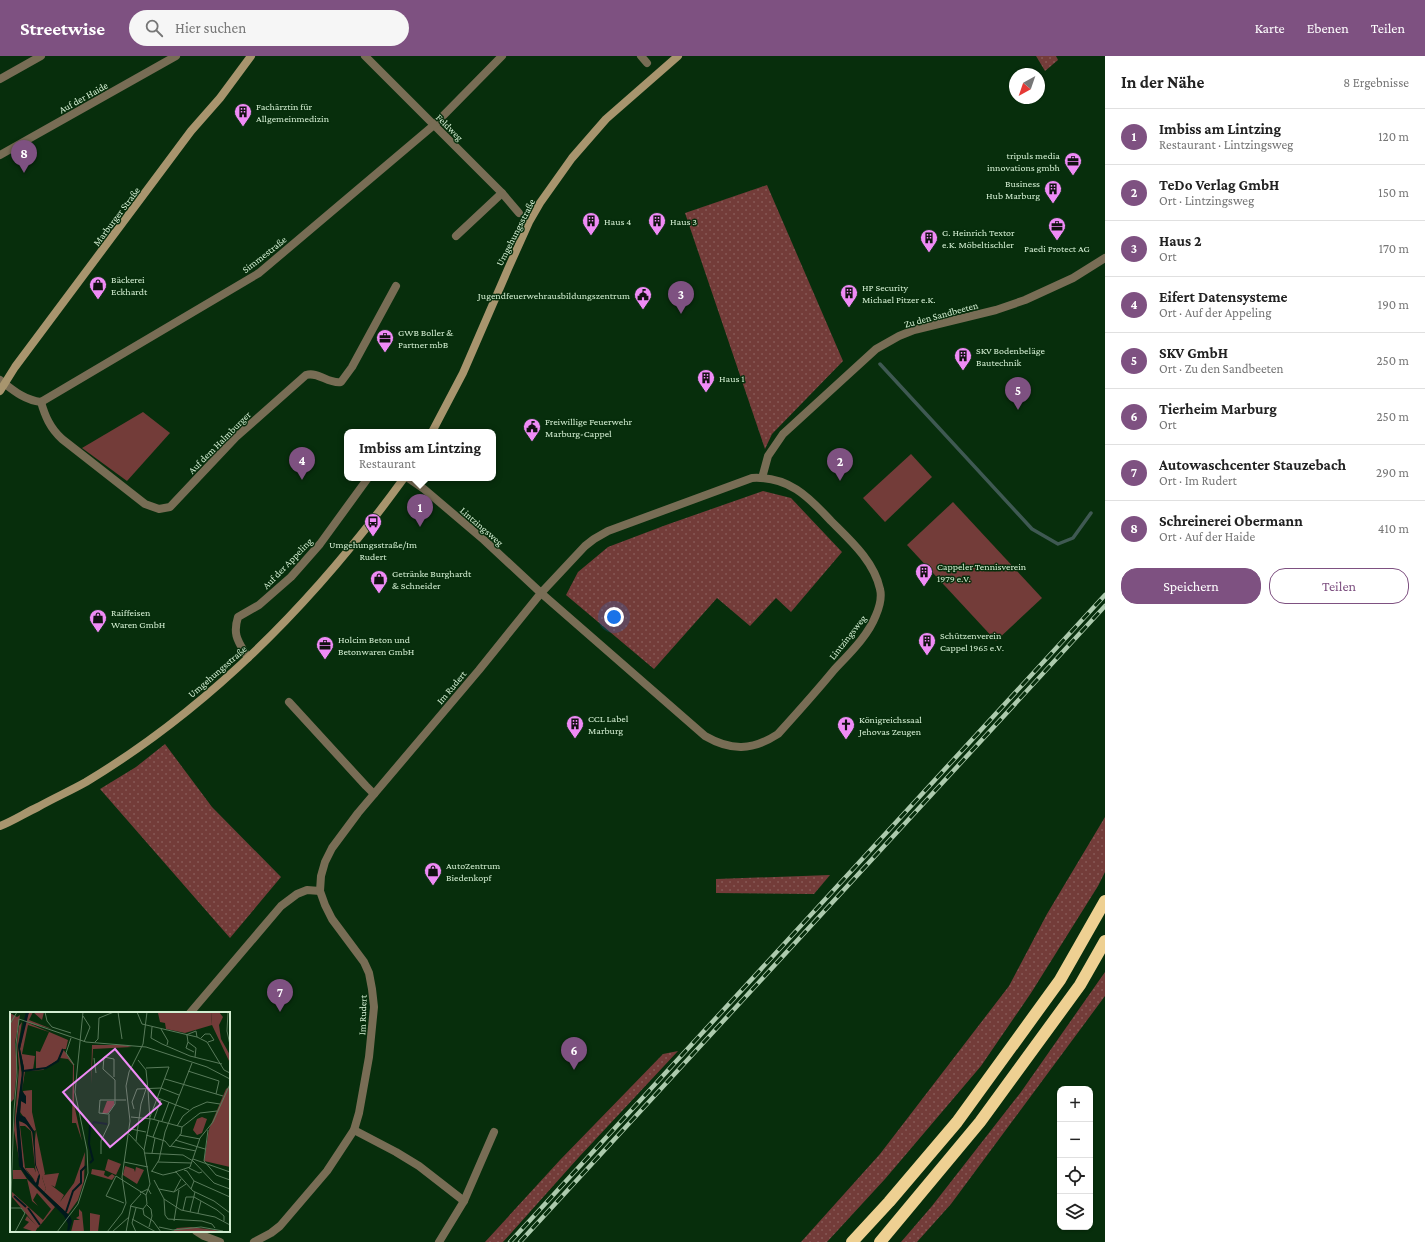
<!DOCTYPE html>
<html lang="de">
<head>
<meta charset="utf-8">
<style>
	:root { --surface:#fff; --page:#f6f6f6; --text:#222; --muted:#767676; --line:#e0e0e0; --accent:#7e5181 }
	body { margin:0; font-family:"Crimson Pro",serif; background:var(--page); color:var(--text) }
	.controls { position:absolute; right:12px; bottom:12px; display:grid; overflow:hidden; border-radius:8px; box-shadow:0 1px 3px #0004 }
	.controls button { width:36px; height:36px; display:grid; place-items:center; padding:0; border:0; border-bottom:1px solid var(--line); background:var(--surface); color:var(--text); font:20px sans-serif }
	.compass { position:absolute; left:1009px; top:12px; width:36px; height:36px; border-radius:50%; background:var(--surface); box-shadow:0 1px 3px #0004; rotate:220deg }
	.you { position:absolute; left:614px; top:561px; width:14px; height:14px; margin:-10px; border:3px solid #fff; border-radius:50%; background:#1a73e8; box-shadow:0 0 0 6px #1a73e833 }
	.badge { display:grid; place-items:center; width:26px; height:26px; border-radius:50%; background:var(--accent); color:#fff; font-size:13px; font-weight:700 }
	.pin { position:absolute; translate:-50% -33px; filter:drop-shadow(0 1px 2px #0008) }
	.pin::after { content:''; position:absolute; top:21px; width:14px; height:12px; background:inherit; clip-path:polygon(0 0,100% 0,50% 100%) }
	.popup { position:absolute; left:344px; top:373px; width:152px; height:52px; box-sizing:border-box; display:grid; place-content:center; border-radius:8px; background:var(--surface); filter:drop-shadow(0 1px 3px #0005); font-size:13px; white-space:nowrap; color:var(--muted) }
	.popup b { font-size:15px; color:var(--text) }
	.popup::after { content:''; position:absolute; left:50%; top:100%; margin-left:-8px; border:8px solid transparent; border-top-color:var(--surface) }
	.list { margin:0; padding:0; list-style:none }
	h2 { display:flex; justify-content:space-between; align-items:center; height:52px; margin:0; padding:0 16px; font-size:17px }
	h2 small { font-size:13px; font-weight:400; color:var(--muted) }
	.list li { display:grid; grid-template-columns:26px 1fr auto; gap:12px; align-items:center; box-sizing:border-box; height:56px; padding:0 16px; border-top:1px solid var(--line) }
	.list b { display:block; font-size:15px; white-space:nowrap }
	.list p { margin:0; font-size:13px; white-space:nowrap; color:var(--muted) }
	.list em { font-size:13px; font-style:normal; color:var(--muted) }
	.actions { display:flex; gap:8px; padding:12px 16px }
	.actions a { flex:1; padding:9px 0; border:1px solid var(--accent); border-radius:16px; text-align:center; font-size:14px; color:var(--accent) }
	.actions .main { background:var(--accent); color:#fff }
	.icon { flex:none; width:22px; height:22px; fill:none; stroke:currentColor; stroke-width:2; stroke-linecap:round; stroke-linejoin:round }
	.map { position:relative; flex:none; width:1105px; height:1186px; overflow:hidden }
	header { display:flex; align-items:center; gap:24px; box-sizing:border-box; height:56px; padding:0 20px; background:var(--accent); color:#fff }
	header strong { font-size:19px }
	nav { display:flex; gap:22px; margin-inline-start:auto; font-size:14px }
	.search { width:280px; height:36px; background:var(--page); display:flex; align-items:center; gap:10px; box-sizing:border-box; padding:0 14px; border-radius:22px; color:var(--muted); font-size:15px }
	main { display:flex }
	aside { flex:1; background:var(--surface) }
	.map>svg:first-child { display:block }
</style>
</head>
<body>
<header>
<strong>Streetwise</strong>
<div class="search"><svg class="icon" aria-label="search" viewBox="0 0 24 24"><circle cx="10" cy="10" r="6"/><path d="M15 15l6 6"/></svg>Hier suchen</div>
<nav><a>Karte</a><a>Ebenen</a><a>Teilen</a></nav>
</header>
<main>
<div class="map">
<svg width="1105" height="1186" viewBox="0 0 1105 1186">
	<defs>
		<pattern id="grass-dots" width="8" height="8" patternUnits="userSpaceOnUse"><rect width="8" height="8" fill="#733c39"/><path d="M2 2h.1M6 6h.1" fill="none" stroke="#865855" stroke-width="1.8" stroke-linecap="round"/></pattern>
	</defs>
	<rect width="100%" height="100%" fill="#072e0c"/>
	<!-- grass -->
	<g fill="url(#grass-dots)">
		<polygon points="1036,0 1056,0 1058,4 1045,15"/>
		<polygon points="767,129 843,305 772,378 765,393 685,157"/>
		<polygon points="763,435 791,442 842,496 791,556 776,542 750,570 717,542 654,613 566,539 578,516 608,491 666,469"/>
		<polygon points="165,688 212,751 281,821 230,882 100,733 136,711"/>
		<polygon points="1105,761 1105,816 1098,830 1031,937 981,1010 885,1123 827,1186 801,1186 880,1098 1009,930 1047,858"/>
		<polygon points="830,819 814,838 716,837 716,823"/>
		<polygon points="1105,916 1105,940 951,1148 917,1186 901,1186 932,1150 1021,1036"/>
		<polygon points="678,995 579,1101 503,1186 485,1186 560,1104 663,998"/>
	</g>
	<!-- park -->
	<g fill="#733c39">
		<polygon points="143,356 170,377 127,425 82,392"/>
		<polygon points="911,398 932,421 885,466 863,442"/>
		<polygon points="953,446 1042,542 996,585 907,489"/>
	</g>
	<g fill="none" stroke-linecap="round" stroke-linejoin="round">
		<!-- stream -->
		<polyline stroke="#3f5953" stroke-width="3.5" points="880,308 1032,473 1058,488 1073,482 1091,457"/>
		<!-- street -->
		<g stroke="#786d55" stroke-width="8">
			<polyline points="365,0 502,137 519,157"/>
			<polyline points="641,0 647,7"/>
			<polyline points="0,23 41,0"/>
			<polyline points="0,99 176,0"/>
			<polyline points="456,180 502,137"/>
			<path d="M 0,324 C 13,334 24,344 41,346 L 259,217 L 434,69 L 502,0"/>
			<path d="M 41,346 C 45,360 50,372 62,383 L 145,448 L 159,453 L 170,451 L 236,381 L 306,319 C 318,315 328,328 341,326 L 352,311 L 396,230"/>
			<polyline points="762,422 768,400 783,378 876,293 899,280 914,274 996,254 1025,244 1073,222 1105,202"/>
			<path d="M 248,602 C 239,586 232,580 238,561 L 259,549 L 291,521 L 320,488 L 368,422"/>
			<polyline points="289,646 366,730 374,738"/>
			<polyline points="190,957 281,850 297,838 307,834 320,835"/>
			<polyline points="354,1074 396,1096 419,1110 464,1145"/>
			<polyline points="196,1175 204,1180 220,1186"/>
			<path d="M 254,1186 L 271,1177 L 280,1170 L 327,1115 L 354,1074 L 359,1057 L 369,1001 L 374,951 L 372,933 L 369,917 L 364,906 L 332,863 L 325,849 L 320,835 L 321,820 L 325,806 L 332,792 L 358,757 L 479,614 L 541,537 L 585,490 L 594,483 L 608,475 L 752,422 C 788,420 808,440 831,465 C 850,484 874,505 880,533 C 882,541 879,552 876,559 C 868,580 849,598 834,614 C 816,636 797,657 778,678 C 752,695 731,695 705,680 L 541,537 L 484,484 L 424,433 L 408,422"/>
			<polyline points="439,1186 464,1145 494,1076"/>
		</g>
		<!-- secondary -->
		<g stroke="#a8956e" stroke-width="8">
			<polyline points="0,335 15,311 191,75 220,42 251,0"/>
			<polyline points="432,376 463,317 508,213 529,166 540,147 572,102 606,63 678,0"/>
			<path d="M 0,770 C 13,765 25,757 38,751 C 54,742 70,735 86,726 C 212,650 318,541 404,422"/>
		</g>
		<!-- highway -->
		<g stroke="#eed092" stroke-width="12">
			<polyline points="852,1186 889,1146 957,1066 1060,924 1105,845"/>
			<polyline points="880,1186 980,1066 1080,929 1105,885"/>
		</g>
		<defs>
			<g id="rail">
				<polyline points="510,1186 1105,539"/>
				<polyline points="520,1186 1105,550"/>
			</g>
		</defs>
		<!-- rail casing -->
		<use href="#rail" stroke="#accaad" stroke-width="4.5"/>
		<!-- rail -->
		<use href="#rail" stroke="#072e0c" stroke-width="3" stroke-dasharray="9" stroke-linecap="butt"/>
	</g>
	<!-- icons -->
	<defs>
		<symbol id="building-pin" viewBox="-11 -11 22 30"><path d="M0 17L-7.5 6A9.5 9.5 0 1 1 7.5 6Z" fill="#ef8bf6" stroke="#072e0c"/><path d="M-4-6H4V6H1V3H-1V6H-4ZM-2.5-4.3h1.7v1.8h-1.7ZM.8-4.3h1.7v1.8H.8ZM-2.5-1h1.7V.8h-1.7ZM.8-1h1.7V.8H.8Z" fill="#111"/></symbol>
		<symbol id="office-pin" viewBox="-11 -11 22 30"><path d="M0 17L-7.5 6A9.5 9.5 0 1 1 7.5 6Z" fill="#ef8bf6" stroke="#072e0c"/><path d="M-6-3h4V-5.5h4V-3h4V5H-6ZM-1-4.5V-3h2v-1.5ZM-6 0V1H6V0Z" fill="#111"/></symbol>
		<symbol id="shop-pin" viewBox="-11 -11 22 30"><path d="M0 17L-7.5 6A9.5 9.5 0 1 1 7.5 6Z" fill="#ef8bf6" stroke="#072e0c"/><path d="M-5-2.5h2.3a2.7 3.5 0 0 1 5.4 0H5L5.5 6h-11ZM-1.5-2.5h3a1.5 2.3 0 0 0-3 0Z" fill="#111"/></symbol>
		<symbol id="civic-pin" viewBox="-11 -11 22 30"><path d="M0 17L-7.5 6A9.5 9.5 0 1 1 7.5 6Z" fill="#ef8bf6" stroke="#072e0c"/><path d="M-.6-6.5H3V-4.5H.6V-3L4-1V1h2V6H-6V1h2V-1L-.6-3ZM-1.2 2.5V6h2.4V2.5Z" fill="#111"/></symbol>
		<symbol id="bus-pin" viewBox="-11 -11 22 30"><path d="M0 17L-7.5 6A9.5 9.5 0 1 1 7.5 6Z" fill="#ef8bf6" stroke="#072e0c"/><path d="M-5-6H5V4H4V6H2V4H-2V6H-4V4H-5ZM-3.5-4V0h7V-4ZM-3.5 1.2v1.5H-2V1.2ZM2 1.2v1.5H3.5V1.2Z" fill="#111"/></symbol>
		<symbol id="church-pin" viewBox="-11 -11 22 30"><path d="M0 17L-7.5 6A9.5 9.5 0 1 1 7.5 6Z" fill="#ef8bf6" stroke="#072e0c"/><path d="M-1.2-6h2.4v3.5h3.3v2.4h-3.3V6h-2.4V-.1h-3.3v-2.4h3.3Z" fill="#111"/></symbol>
	</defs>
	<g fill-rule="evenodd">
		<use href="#building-pin" x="233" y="46" width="20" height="27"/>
		<use href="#office-pin" x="1063" y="95" width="20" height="27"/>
		<use href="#building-pin" x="1043" y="123" width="20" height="27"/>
		<use href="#building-pin" x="581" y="155" width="20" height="27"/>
		<use href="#building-pin" x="647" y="155" width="20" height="27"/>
		<use href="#office-pin" x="1047" y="160" width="20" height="27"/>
		<use href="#building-pin" x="919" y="172" width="20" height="27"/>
		<use href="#shop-pin" x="88" y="219" width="20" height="27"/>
		<use href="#building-pin" x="839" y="227" width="20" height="27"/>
		<use href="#civic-pin" x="633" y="229" width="20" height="27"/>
		<use href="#office-pin" x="375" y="272" width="20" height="27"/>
		<use href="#building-pin" x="953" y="290" width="20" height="27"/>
		<use href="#building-pin" x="696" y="312" width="20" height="27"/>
		<use href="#civic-pin" x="522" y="361" width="20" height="27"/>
		<use href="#bus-pin" x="363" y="456" width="20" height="27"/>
		<use href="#building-pin" x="914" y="506" width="20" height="27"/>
		<use href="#shop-pin" x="369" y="513" width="20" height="27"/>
		<use href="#shop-pin" x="88" y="552" width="20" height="27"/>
		<use href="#building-pin" x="917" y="575" width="20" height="27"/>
		<use href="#office-pin" x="315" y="579" width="20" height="27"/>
		<use href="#building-pin" x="565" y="658" width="20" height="27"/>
		<use href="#church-pin" x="836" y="659" width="20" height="27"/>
		<use href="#shop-pin" x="423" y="805" width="20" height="27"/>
	</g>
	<g text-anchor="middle" stroke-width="3" stroke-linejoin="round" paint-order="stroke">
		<!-- street labels -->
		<g font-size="10" fill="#d3eed2" stroke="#072e0c">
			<text transform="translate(83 41) rotate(-29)" y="4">Auf der Haide</text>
			<text transform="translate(450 71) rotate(45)" y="4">Feldweg</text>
			<text transform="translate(116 160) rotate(-53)" y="4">Marburger Straße</text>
			<text transform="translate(515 176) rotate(-63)" y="4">Umgehungsstraße</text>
			<text transform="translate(264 198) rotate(-38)" y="4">Simmestraße</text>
			<text transform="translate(941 258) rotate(-15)" y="4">Zu den Sandbeeten</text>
			<text transform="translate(219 386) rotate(-45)" y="4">Auf dem Halmburger</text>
			<text transform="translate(482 470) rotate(41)" y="4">Lintzingsweg</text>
			<text transform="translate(287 507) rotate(-46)" y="4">Auf der Appeling</text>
			<text transform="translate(847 581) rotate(-52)" y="4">Lintzingsweg</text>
			<text transform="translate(217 615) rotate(-41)" y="4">Umgehungsstraße</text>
			<text transform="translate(451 631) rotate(-50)" y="4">Im Rudert</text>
			<text transform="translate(362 959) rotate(-88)" y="4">Im Rudert</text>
		</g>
		<!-- poi labels -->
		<g font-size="10" fill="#d3eed2" stroke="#072e0c" text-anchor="start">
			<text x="256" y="54">Fachärztin für<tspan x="256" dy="12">Allgemeinmedizin</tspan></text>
			<text x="1060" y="103" text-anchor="end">tripuls media<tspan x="1060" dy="12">innovations gmbh</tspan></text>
			<text x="1040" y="131" text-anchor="end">Business<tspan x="1040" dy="12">Hub Marburg</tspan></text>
			<text x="604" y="169">Haus 4</text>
			<text x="670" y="169">Haus 3</text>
			<text x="942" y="180">G. Heinrich Textor<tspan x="942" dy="12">e.K. Möbeltischler</tspan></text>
			<text x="1057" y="196" text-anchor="middle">Paedi Protect AG</text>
			<text x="111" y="227">Bäckerei<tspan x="111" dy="12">Eckhardt</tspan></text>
			<text x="862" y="235">HP Security<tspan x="862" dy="12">Michael Pitzer e.K.</tspan></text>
			<text x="630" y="243" text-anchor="end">Jugendfeuerwehrausbildungszentrum</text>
			<text x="398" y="280">GWB Boller &amp;<tspan x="398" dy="12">Partner mbB</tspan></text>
			<text x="976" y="298">SKV Bodenbeläge<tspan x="976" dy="12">Bautechnik</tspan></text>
			<text x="719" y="326">Haus 1</text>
			<text x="545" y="369">Freiwillige Feuerwehr<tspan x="545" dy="12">Marburg-Cappel</tspan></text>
			<text x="373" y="492" text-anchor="middle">Umgehungsstraße/Im<tspan x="373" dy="12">Rudert</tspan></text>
			<text x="937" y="514">Cappeler Tennisverein<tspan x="937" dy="12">1979 e.V.</tspan></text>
			<text x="392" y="521">Getränke Burghardt<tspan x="392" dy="12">&amp; Schneider</tspan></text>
			<text x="111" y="560">Raiffeisen<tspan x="111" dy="12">Waren GmbH</tspan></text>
			<text x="940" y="583">Schützenverein<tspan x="940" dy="12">Cappel 1965 e.V.</tspan></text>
			<text x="338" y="587">Holcim Beton und<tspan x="338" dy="12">Betonwaren GmbH</tspan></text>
			<text x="588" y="666">CCL Label<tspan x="588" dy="12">Marburg</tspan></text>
			<text x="859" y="667">Königreichssaal<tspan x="859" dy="12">Jehovas Zeugen</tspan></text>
			<text x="446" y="813">AutoZentrum<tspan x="446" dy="12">Biedenkopf</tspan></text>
		</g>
	</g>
	<!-- overview -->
	<g transform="translate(10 956)">
		<rect width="220" height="220" fill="#072e0c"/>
		<path d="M 19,0 L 34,0 L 32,8 L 23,0 L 19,8 L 42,17 L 16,10 L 58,28 L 56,37 L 53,37 L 64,53 L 64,92 L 72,129 L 66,111 L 62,111 L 63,53 L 58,47 L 50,46 L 33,58 L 15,59 L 12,79 L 14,56 L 10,37 L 14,14 ZM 18,13 L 39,20 L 30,40 L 26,39 L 26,58 L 23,58 L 25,44 L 12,42 ZM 82,33 L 114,33 L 122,35 L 83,37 L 81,72 ZM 97,89 L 104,89 L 104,93 L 98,101 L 92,102 ZM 75,140 L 74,169 L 68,188 L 58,202 L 34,180 L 36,177 L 32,165 L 33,163 L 49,161 L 45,175 L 41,173 L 54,183 L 50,190 L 64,171 ZM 115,154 L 124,157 L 125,160 L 126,155 L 134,158 L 127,172 L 113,163 ZM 15,156 L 24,156 L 28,165 L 26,170 ZM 82,157 L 95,159 L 94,163 L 98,165 L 102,162 L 105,164 L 102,168 L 81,162 ZM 17,167 L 45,195 L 28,216 L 2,185 L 2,180 L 33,208 L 41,197 L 27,181 L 23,188 L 28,194 L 22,189 ZM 69,197 L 72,200 L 74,220 L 61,220 L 64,208 L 70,208 L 66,206 L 69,204 ZM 80,201 L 90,203 L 88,220 L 80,220 ZM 181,215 L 212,219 L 212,220 L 162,220 L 167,216 Z" fill="#733c39" fill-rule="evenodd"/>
		<path d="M 201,0 L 209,0 L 213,5 L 209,13 L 211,27 L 220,43 L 220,51 L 202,13 ZM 0,1 L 7,5 L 10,3 L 5,31 L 7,57 L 4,87 L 0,91 ZM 12,10 L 8,34 L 12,64 L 6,107 L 11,158 L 4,118 L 9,56 L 7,31 L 9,14 ZM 220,74 L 220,155 L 194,149 L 199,117 L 216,77 ZM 8,109 L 15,111 L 22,119 L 24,136 L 26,118 L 35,162 L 32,165 L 36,177 L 34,180 L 28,174 L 30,162 L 28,165 L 26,163 L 21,119 L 15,114 L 10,114 L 15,156 L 22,167 L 26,169 L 28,166 L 26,172 L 21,167 L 13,155 Z" fill="#733c39"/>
		<path d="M 22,78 L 22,100 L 26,118 L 24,119 L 10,100 L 11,89 L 16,91 L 13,79 Z" fill="#733c39"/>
		<path d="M 152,0 L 201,0 L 202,13 L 175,21 L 156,17 L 155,11 L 150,10 L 148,1 ZM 192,105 L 197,107 L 192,121 L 187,123 L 183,118 L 187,107 ZM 3,158 L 11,158 L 17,167 L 3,167 Z" fill="#733c39"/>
		<path d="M 98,147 L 111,152 L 106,163 L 95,158 ZM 17,204 L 28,215 L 25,220 L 13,216 L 19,210 L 15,208 Z" fill="#733c39"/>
		<path d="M 16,0 L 19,0 L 10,37 L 14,56 L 12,79 L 16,84 L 16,92 L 11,89 L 10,103 L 15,105 L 24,119 L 26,153 L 30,164 L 28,174 L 60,204 L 62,209 L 59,220 L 57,220 L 58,212 L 54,204 L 18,167 L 9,154 L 6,107 L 12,60 L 8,34 ZM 9,108 L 17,113 L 23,121 L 25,153 L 29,162 L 26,171 L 13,155 Z" fill="#00191c" fill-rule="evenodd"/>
		<path fill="none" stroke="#00191c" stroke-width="2" d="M 13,59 L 36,56 L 48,49 L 53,37M 82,113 L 84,110 L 97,112M 80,151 L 83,148 L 79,132 L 80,113M 4,184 L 16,195M 18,196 L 30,213M 56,200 L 63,179 L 71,171 L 71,159 L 76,154"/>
		<path fill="none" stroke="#597b5b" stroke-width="1" d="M 35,0 L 37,9 L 42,15 L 61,21M 108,0 L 112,27M 127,0 L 132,12 L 187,25 L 197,30 L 214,58 L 220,61M 218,0 L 217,19 L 220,33M 73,4 L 80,15 L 74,30M 9,7 L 76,30 L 136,35 L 197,55 L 220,67M 0,12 L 7,0M 142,15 L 141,26 L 152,32 L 180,44 L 212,52M 151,17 L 158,29 L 157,33M 176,23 L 186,19 L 187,25M 177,23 L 178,30 L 186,36 L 185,45M 61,26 L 56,41 L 64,53M 191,26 L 195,22 L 200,22 L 204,28 L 198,30M 85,30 L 88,27 L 89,6 L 104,0M 178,30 L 176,36 L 184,40M 84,46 L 86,61M 128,48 L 136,58 L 138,78 L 140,108 L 134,138 L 140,172 L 136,183M 136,56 L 159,55 L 140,105M 178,59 L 209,69 L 206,82M 104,65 L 104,47 L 94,45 L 93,57 L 105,68 L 105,92 L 98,102 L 89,101 L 90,88 L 116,88M 155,67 L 213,84M 148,86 L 179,98M 124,97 L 122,90 L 127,77 L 151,76 L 169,83M 121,105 L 142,107 L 172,115 L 190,101 L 207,99M 144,107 L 151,88M 152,109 L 159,90M 167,114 L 173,104 L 183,96 L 197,90 L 210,92M 121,117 L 136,120M 198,118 L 194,149 L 206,163 L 220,168M 119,122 L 134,138M 136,123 L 155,129 L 160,135 L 171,122 L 172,115M 169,123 L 190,127M 143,125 L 149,109M 165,128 L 195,137M 126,129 L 131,92 L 136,77M 161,134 L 186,139M 134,141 L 173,143 L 183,149 L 204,171 L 220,177M 142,141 L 145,126M 91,142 L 91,129 L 99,112 L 99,102M 183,147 L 220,160M 114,150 L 138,155M 148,150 L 181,151M 179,156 L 189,161 L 192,160M 174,158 L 177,159 L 184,169 L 181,177M 141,159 L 153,163 L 166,160 L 183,179 L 204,189 L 220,201M 142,159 L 149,148 L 155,120 L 182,51M 165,160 L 180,155 L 190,126 L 203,110 L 220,72M 144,168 L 154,187 L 155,203 L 158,207 L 192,209 L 202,212 L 205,216M 184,169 L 220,185M 149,177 L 164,180 L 176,172M 164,180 L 171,167M 130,181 L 138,177 L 141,182M 154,187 L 171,198 L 205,205 L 220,213M 114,191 L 96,184 L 106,164 L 136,183M 137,193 L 141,197 L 142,204 L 139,215M 120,194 L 133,197M 1,196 L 11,196 L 15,201 L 5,220M 133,197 L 134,203 L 143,209 L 151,220M 133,197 L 137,192 L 136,183M 173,198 L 176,185 L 184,185 L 207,198 L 214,204 L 214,209M 180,200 L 185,180M 188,201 L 191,189M 122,207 L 146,220M 164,209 L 169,178M 0,214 L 4,98 L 7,64 L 6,32 L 9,7M 149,215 L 163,218 L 191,215 L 213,219M 47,220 L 68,192 L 78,161 L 77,138 L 65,80 L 73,0M 97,220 L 112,201 L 116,191 L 112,165 L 120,109 L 116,74 L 119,60 L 133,32 L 137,0M 102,220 L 119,205M 116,220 L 121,193 L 131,182M 126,220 L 122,211 L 126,196"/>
		<path fill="#ef8bf6" fill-opacity="0.15" stroke="#ef8bf6" stroke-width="2" d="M 105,37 L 151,92 L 100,135 L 53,80 Z"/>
		<rect width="220" height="220" fill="none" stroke="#d3eed2" stroke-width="2"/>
	</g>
</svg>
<div class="controls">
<button>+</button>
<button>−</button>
<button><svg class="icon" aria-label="locate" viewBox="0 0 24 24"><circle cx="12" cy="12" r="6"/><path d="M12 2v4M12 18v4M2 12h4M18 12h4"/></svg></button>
<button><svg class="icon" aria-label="layers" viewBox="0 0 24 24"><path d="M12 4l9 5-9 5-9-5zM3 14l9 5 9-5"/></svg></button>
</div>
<svg class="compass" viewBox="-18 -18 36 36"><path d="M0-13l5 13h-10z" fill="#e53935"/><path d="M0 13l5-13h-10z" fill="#767676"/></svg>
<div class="you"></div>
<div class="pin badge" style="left:420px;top:471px">1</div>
<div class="popup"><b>Imbiss am Lintzing</b>Restaurant</div>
<div class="pin badge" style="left:840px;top:425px">2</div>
<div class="pin badge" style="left:681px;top:258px">3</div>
<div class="pin badge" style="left:302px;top:424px">4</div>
<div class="pin badge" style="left:1018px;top:354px">5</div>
<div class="pin badge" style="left:574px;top:1014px">6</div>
<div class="pin badge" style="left:280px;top:956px">7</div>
<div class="pin badge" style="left:24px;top:117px">8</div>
</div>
<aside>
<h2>In der Nähe<small>8 Ergebnisse</small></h2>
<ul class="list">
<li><span class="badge">1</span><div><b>Imbiss am Lintzing</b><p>Restaurant · Lintzingsweg</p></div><em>120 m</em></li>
<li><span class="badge">2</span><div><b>TeDo Verlag GmbH</b><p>Ort · Lintzingsweg</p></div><em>150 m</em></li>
<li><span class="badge">3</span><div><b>Haus 2</b><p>Ort</p></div><em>170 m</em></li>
<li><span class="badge">4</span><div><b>Eifert Datensysteme</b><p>Ort · Auf der Appeling</p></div><em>190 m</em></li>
<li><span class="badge">5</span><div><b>SKV GmbH</b><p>Ort · Zu den Sandbeeten</p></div><em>250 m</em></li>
<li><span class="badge">6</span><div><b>Tierheim Marburg</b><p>Ort</p></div><em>250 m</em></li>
<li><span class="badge">7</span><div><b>Autowaschcenter Stauzebach</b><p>Ort · Im Rudert</p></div><em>290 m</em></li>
<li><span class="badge">8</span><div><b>Schreinerei Obermann</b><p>Ort · Auf der Haide</p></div><em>410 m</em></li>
</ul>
<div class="actions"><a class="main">Speichern</a><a>Teilen</a></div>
</aside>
</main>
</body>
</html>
